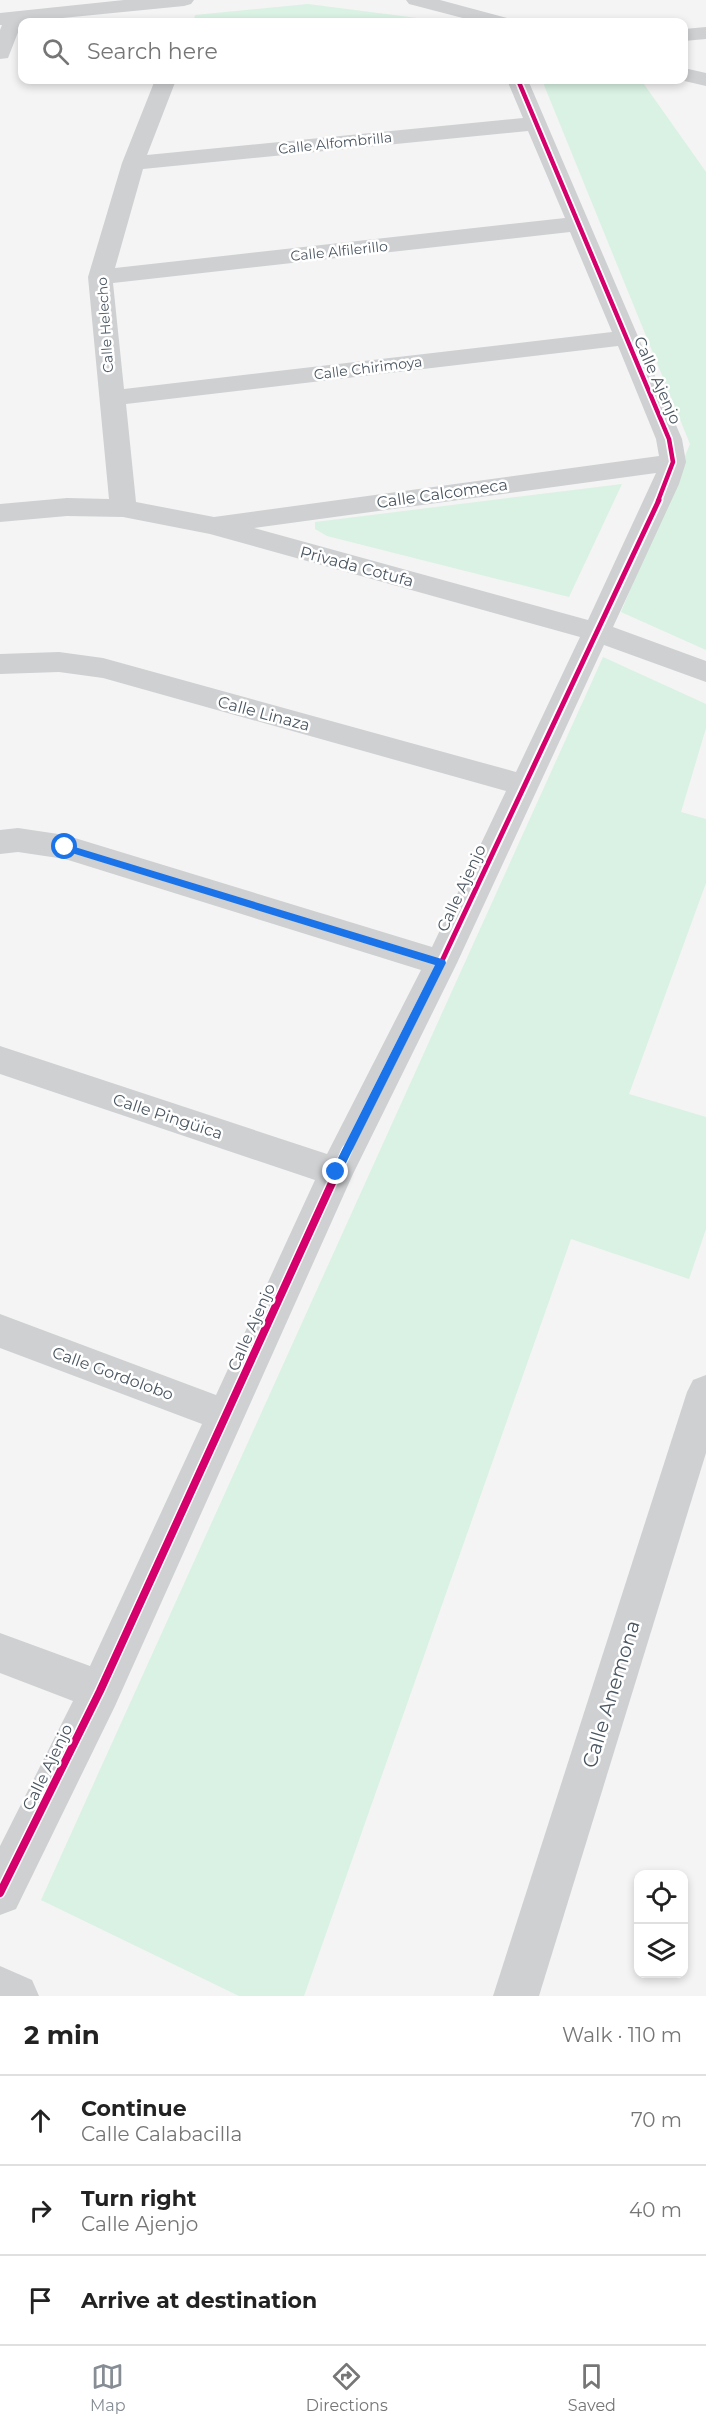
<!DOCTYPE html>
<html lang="en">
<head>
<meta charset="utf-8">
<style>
	:root { --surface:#fff; --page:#f6f6f6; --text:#222; --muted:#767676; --line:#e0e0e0; --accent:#868d94 }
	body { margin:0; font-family:Montserrat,sans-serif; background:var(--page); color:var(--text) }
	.controls { position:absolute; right:18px; bottom:18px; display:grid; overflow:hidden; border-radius:12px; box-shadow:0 3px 9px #0003 }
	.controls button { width:54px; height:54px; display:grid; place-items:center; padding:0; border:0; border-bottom:2px solid var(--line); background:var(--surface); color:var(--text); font:30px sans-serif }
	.stop { position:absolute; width:18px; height:18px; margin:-14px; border:4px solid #1a73e8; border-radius:50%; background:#fff }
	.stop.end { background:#1a73e8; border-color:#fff; box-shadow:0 2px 6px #0008 }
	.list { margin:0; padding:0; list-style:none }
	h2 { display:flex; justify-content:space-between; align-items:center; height:78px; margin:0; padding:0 24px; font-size:26px }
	h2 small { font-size:20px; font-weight:400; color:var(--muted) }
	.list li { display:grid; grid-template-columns:39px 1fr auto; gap:18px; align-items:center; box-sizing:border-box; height:90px; padding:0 24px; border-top:2px solid var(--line) }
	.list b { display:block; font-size:22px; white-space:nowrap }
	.list p { margin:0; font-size:20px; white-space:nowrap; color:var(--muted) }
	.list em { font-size:20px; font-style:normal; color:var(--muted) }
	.icon { flex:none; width:33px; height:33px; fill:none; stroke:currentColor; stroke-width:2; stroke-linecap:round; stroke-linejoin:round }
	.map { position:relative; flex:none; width:706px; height:1996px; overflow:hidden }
	.search { position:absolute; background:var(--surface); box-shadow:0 3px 9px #0003; left:18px; right:18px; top:18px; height:66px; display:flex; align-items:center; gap:15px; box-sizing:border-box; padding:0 21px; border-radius:12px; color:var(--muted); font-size:22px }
	.sheet { height:348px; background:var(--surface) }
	nav { display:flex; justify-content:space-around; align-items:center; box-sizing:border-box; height:84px; border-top:2px solid var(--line); background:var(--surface); font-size:16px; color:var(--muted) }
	nav a { display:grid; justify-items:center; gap:3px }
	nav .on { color:var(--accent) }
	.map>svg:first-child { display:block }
</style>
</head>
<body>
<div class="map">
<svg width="706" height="1996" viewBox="0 0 706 1996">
	<rect width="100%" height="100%" fill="#f4f4f4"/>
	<!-- green -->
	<g fill="#d9f2e3">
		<polygon points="308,4 433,20 435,22 193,22 195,15"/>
		<polygon points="542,80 641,80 706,172 706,650 621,612 690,444"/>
		<polygon points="622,484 569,597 327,536 315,529 315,522"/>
		<polygon points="603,657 706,704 706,728 681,812 706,819 706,883 629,1094 706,1117 706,1229 689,1279 571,1239 304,1996 239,1996 41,1900"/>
	</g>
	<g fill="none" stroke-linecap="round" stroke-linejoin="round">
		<!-- minor -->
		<g fill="#ced0d2" fill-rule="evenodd">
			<polygon points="124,0 194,0 191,4 184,6 22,22 8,58 0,59 0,30 2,25 0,25 0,13"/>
			<polygon points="406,0 440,0 507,18 510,22 478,22 409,4"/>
			<polygon points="706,27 706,39 684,41 684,29"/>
			<polygon points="684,68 706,73 706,86 680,80 684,80"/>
			<path d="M 155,80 L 176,80 L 147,155 L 523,118 L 507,80 L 528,80 L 682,439 L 686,462 L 679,484 L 613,627 L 706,661 L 706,682 L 604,645 L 457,963 L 353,1174 L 115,1706 L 16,1909 L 0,1915 L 0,1846 L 73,1701 L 0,1673 L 0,1633 L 90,1666 L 202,1424 L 0,1348 L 0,1314 L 216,1395 L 315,1180 L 0,1074 L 0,1046 L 327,1154 L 421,970 L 65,859 L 18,852 L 0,854 L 0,830 L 18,828 L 65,835 L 432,947 L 506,791 L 103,678 L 59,672 L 0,674 L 0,654 L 59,652 L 103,658 L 516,772 L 580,637 L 210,534 L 123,517 L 67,516 L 0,522 L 0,504 L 67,498 L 109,499 L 88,277 L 122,163 ZM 528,131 L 565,218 L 115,268 L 143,169 ZM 570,232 L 612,332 L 124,389 L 113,283 ZM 618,346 L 656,439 L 659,456 L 214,517 L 136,502 L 126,404 ZM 656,473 L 588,620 L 254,528 Z"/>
			<polygon points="706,1375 706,1453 539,1996 493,1996 687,1392 693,1380"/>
		</g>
		<!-- tertiary -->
		<polygon fill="#ced0d2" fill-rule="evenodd" points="0,1966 32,1980 39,1996 0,1996"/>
		<defs>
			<polyline id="cycleway-far2" points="518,80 669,439 673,462 658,501"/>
			<polyline id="cycleway-far1" points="346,1152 441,963 659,500"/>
			<polyline id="cycleway" points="0,1893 100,1691 347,1150"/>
		</defs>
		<!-- cycleway-far2 casing -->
		<use href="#cycleway-far2" stroke="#fff" stroke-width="8"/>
		<!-- cycleway-far1 casing -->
		<use href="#cycleway-far1" stroke="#fff" stroke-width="9"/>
		<!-- cycleway casing -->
		<use href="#cycleway" stroke="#fff" stroke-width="11"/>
		<!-- cycleway-far2 -->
		<use href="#cycleway-far2" stroke="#d6006c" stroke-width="4.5"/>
		<!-- cycleway-far1 -->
		<use href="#cycleway-far1" stroke="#d6006c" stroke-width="5"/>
		<!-- cycleway -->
		<use href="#cycleway" stroke="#d6006c" stroke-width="8"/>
	</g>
	<!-- route -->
	<polygon fill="#1a73e8" points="65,844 445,960 446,963 340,1175 336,1176 331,1172 435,965 62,850 62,845"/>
	<g text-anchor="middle" stroke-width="5" stroke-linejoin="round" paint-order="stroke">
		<!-- far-street labels -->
		<g font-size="14" fill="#4a5661" stroke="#fff">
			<text transform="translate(335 143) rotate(-6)" y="5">Calle Alfombrilla</text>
			<text transform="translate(339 251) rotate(-6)" y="5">Calle Alfilerillo</text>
			<text transform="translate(105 325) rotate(-94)" y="5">Calle Helecho</text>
			<text transform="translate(368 368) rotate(-7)" y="5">Calle Chirimoya</text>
		</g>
		<!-- street labels -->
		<g font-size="16" fill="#4a5661" stroke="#fff">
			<text transform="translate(658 380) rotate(66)" y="6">Calle Ajenjo</text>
			<text transform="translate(442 493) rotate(-8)" y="6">Calle Calcomeca</text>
			<text transform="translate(357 566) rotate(15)" y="6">Privada Cotufa</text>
			<text transform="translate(264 713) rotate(15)" y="6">Calle Linaza</text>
			<text transform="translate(461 888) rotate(-65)" y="6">Calle Ajenjo</text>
			<text transform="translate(168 1116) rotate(18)" y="6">Calle Pingüica</text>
			<text transform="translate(251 1327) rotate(-66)" y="6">Calle Ajenjo</text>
			<text transform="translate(113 1373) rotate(20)" y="6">Calle Gordolobo</text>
			<text transform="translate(47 1767) rotate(-64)" y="6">Calle Ajenjo</text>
		</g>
		<!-- near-street labels -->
		<g font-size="20" fill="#4a5661" stroke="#fff">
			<text transform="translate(611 1694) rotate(-73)" y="7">Calle Anemona</text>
		</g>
	</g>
</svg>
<div class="controls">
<button><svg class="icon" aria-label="locate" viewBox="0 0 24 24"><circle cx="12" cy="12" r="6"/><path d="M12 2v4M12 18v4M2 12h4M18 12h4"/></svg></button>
<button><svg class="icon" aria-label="layers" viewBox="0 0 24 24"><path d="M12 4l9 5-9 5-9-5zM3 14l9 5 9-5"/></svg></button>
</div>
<div class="stop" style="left:65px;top:847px"></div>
<div class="stop end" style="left:336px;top:1172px"></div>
<div class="search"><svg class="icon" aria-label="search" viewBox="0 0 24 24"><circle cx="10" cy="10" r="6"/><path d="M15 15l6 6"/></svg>Search here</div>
</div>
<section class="sheet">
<h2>2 min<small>Walk · 110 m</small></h2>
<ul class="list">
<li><svg class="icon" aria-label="ahead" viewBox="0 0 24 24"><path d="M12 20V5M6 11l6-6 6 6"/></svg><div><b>Continue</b><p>Calle Calabacilla</p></div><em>70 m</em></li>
<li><svg class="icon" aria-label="right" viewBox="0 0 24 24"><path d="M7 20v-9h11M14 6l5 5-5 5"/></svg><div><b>Turn right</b><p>Calle Ajenjo</p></div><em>40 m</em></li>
<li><svg class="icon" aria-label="arrive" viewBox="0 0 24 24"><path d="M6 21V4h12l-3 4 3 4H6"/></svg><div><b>Arrive at destination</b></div></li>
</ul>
</section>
<nav>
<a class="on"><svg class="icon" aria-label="map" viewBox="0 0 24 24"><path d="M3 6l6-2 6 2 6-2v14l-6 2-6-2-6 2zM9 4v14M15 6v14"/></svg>Map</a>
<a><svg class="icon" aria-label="directions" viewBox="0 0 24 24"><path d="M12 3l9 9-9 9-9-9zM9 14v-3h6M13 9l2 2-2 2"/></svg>Directions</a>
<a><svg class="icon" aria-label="saved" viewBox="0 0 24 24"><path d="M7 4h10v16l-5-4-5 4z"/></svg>Saved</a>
</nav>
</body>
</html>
